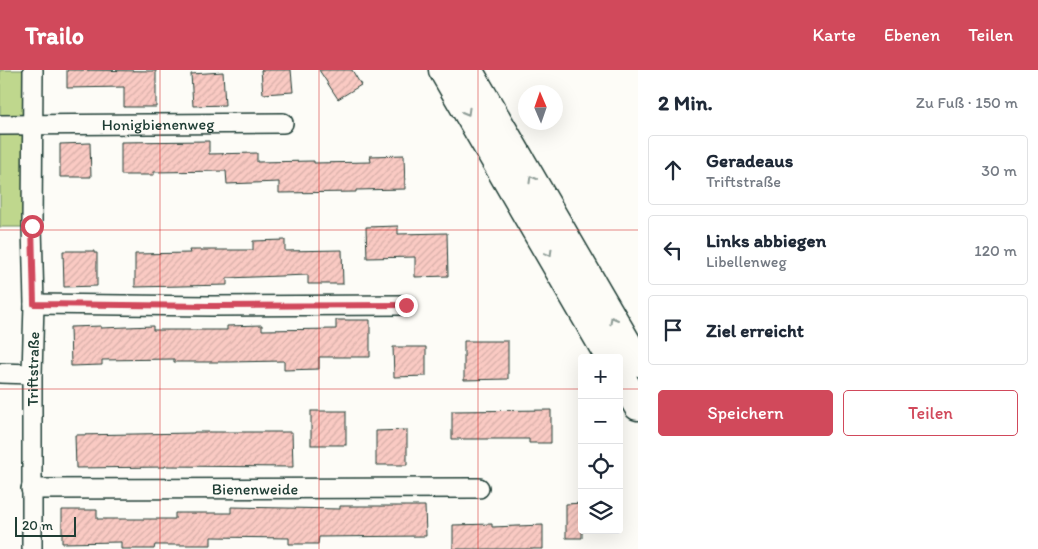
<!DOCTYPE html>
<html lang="de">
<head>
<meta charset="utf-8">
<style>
	:root { --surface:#fff; --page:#f6f6f7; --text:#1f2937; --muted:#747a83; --line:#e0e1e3; --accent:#d1495b }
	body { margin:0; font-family:Itim,sans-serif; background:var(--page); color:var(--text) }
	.controls { position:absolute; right:15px; bottom:15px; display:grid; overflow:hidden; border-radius:5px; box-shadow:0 5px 20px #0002 }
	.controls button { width:45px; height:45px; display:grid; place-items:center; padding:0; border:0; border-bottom:1px solid var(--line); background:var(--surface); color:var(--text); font:25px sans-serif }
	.compass { position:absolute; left:518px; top:15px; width:45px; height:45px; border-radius:50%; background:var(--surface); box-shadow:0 5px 20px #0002; rotate:358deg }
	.scale { position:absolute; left:15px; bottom:12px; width:61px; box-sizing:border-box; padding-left:5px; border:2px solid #1f3d34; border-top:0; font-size:14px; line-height:18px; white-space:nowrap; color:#1f3d34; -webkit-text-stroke:4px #fdfcf7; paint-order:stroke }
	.stop { position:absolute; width:15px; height:15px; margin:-11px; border:4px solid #d1495b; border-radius:50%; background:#fff }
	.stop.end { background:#d1495b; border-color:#fff; box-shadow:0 1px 5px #0008 }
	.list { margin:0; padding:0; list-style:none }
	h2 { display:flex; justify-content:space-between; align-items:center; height:65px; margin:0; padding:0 20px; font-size:21px }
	h2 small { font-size:16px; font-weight:400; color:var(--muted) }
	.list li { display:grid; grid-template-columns:32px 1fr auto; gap:15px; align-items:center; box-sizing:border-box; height:70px; margin:0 10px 10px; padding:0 10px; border:1px solid var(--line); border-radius:5px }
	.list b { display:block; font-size:19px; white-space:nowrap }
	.list p { margin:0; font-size:16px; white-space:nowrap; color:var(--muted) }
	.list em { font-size:16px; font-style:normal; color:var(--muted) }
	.actions { display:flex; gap:10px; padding:15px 20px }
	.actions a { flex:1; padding:11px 0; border:1px solid var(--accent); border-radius:5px; text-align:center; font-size:18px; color:var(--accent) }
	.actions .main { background:var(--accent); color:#fff }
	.icon { flex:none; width:28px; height:28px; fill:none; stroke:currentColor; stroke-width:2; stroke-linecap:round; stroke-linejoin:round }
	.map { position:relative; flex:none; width:638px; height:479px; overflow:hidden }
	header { display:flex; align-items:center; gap:30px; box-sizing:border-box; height:70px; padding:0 25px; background:var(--accent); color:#fff }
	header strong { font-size:24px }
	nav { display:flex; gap:28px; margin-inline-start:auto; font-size:18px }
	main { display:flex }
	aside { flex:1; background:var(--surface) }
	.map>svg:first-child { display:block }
</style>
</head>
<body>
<header>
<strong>Trailo</strong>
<nav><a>Karte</a><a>Ebenen</a><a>Teilen</a></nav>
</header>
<main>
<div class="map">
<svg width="638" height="479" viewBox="0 0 638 479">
	<defs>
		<pattern id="building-hatch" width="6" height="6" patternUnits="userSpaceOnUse" patternTransform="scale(1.25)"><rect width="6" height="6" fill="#facac3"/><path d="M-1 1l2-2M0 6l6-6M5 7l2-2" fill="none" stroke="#d6aea8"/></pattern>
	</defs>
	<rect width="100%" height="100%" fill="#fdfcf7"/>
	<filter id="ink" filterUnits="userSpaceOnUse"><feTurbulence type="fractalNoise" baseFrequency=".02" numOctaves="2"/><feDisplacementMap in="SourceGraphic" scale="10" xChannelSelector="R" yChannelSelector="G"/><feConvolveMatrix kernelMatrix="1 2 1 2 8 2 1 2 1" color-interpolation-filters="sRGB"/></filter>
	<g filter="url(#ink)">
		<!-- grass -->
		<polygon fill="#bfd78d" stroke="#6f8a60" points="0,0 28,0 26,157 0,157"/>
		<!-- building -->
		<g fill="url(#building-hatch)" stroke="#1f3d34">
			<polygon points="67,0 156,1 156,37 124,37 124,17 67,18"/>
			<polygon points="261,0 291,0 293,22 263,24"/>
			<polygon points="319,0 352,0 361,15 338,29"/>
			<polygon points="223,2 225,35 193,36 191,4"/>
			<polygon points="209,71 209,84 257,83 257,92 314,91 314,93 371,92 370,86 404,85 405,119 356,120 356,122 279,123 279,112 227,114 226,101 154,102 154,105 121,105 121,72"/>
			<polygon points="90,73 91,107 60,107 60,74"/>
			<polygon points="398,156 398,164 447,163 448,206 415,207 415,187 367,188 366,157"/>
			<polygon points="285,170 285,181 342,180 343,214 308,214 308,205 227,208 227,215 135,217 135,184 190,183 189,180 253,180 253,171"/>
			<polygon points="63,181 94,181 94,183 97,183 97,216 64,217"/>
			<polygon points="336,250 370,250 370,287 319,287 319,299 284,300 284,291 228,292 174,292 174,289 102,290 102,295 71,296 70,257 101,256 101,258 153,256 153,260 227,260 227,256 262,255 262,260 336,259"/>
			<polygon points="464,271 508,271 508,309 464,310"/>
			<polygon points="393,277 426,277 426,306 394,307"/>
			<polygon points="551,340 551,373 529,373 529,369 452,369 452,341"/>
			<rect x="311" y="341" width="35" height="34"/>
			<polygon points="407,360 407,395 376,395 376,361"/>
			<polygon points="194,362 292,362 293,397 165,396 165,397 76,398 75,365 194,363"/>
			<polygon points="582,433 582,468 566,468 566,434"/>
			<polygon points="340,436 425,436 426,466 319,467 318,474 289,474 289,468 211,467 211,475 155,475 154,479 121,479 121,472 62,473 62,440 97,440 97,449 175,449 175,443 231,443 231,437 340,439"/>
			<polygon points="492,454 492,457 543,455 543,479 453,479 453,455"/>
		</g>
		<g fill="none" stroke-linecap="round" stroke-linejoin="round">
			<defs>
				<g id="minor">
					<path id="s1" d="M 0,55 L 283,53"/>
					<polyline points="34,234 211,236 406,235"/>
					<polyline points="0,303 32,304"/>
					<path id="s2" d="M 31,419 L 479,418"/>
					<path id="s3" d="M 32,479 L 32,304 L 34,234 L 32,156 L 33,0"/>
				</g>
				<g id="trunk">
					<polyline points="443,0 610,288"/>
					<polyline points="468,0 638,292"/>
					<polyline points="619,304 638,336"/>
				</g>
			</defs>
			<!-- minor casing -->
			<use href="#minor" stroke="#1f3d34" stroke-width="22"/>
			<!-- trunk casing -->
			<use href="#trunk" stroke="#1f3d34" stroke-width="31"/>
			<!-- minor -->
			<use href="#minor" stroke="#fdfcf7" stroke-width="19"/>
			<!-- trunk -->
			<use href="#trunk" stroke="#fdfcf7" stroke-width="28"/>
		</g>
		<!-- one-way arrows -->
		<defs><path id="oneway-chevron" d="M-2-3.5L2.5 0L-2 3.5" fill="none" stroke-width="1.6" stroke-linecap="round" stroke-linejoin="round" transform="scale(1.25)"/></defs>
		<g stroke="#8e9c96">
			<use href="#oneway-chevron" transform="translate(467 42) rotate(60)"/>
			<use href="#oneway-chevron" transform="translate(532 109) rotate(-120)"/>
			<use href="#oneway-chevron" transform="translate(549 183) rotate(60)"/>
			<use href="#oneway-chevron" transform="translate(613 250) rotate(-120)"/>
		</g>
	</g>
	<g fill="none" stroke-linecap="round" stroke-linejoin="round" filter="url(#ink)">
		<!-- route -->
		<polyline stroke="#d1495b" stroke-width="6" points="32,156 34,234 211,236 406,235"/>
	</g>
	<!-- grid -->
	<path fill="none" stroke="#d62828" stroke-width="1" stroke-opacity="0.55" d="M 160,0 L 160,479M 319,0 L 319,479M 478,0 L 478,479M 0,160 L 638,160M 0,319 L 582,319M 619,319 L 638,319"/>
	<g text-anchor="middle" stroke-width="4" stroke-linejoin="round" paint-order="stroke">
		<!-- street labels -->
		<g font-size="16" fill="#1f3d34" stroke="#fdfcf7">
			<text dy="6" stroke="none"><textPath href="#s1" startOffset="158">Honigbienenweg</textPath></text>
			<text dy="6" stroke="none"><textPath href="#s3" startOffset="180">Triftstraße</textPath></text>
			<text dy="6" stroke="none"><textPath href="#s2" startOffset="224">Bienenweide</textPath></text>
		</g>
	</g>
</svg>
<div class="controls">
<button>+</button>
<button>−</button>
<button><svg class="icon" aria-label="locate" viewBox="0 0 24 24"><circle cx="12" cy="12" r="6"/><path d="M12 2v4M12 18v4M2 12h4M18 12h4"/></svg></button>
<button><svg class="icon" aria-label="layers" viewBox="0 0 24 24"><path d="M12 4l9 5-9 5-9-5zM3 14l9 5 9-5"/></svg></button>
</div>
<svg class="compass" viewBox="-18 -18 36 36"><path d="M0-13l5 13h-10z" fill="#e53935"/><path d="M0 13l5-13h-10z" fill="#747a83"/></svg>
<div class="scale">20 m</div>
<div class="stop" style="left:32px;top:156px"></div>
<div class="stop end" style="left:406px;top:235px"></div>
</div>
<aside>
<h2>2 Min.<small>Zu Fuß · 150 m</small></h2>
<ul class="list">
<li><svg class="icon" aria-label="ahead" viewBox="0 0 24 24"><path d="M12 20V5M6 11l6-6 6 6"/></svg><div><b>Geradeaus</b><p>Triftstraße</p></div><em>30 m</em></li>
<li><svg class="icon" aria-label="left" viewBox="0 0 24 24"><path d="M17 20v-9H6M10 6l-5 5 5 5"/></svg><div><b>Links abbiegen</b><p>Libellenweg</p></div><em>120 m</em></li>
<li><svg class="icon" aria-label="arrive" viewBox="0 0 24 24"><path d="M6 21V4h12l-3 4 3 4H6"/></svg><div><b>Ziel erreicht</b></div></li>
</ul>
<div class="actions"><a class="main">Speichern</a><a>Teilen</a></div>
</aside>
</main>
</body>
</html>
